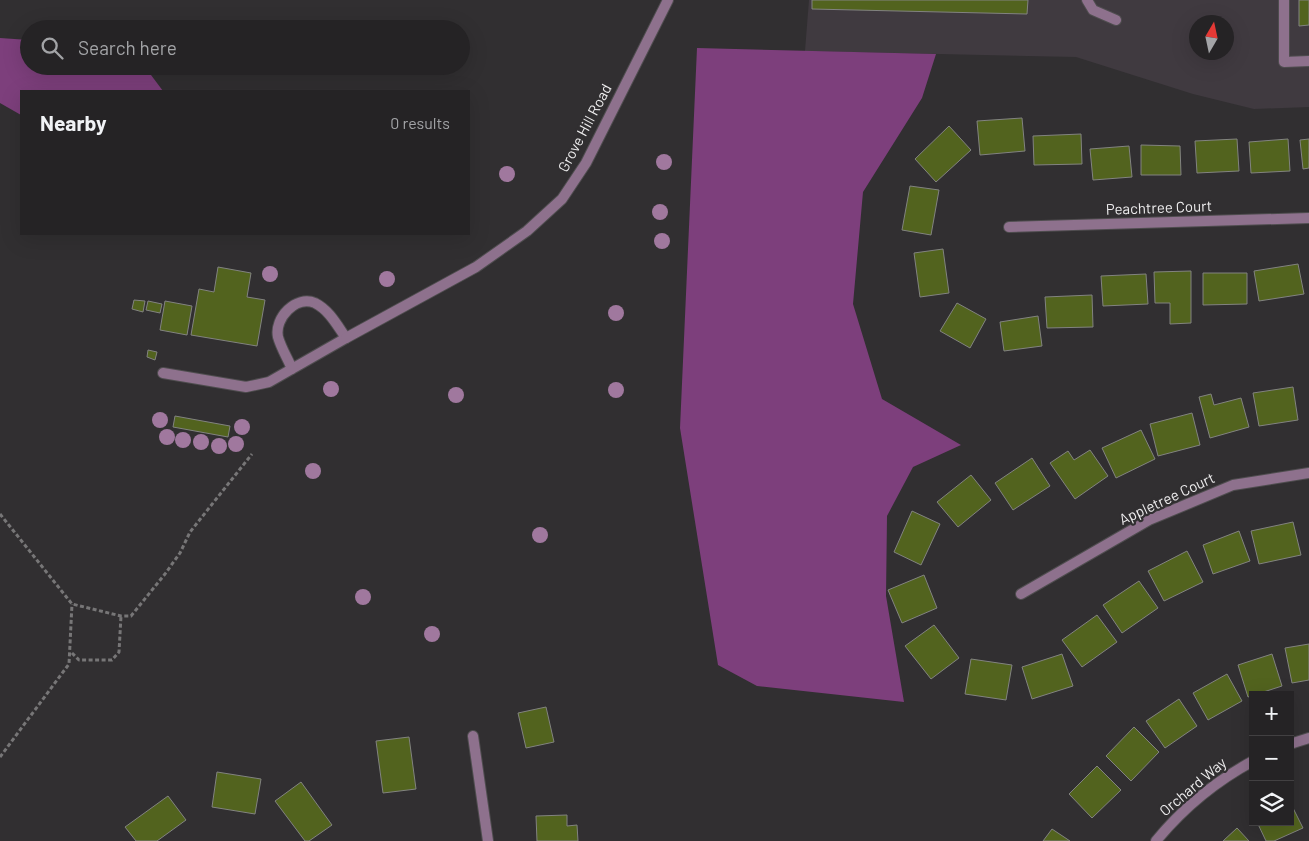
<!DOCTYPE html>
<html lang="en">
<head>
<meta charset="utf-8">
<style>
	:root { --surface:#252325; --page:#2d2b2d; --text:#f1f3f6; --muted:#a3a4a7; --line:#424042 }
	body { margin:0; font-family:Barlow,sans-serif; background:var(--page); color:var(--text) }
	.controls { position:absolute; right:15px; bottom:15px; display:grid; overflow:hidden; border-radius:0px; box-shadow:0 5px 20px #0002 }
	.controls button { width:45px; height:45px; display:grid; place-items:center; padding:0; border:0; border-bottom:1px solid var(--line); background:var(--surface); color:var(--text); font:25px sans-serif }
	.compass { position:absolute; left:1189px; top:15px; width:45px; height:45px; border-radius:50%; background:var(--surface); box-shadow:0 5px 20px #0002; rotate:9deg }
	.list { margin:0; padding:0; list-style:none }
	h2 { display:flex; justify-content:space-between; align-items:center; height:65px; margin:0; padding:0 20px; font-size:21px }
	h2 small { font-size:16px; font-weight:400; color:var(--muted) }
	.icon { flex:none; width:28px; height:28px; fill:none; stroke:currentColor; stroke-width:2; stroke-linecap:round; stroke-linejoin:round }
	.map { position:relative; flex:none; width:1309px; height:841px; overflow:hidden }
	.search { position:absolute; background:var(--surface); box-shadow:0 5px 20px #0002; left:20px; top:20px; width:450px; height:55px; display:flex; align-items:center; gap:12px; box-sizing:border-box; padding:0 18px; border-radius:28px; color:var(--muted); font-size:19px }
	.panel { position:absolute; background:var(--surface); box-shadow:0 5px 20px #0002; left:20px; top:90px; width:450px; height:145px; border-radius:0px }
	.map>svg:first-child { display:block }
</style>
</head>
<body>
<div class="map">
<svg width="1309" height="841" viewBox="0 0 1309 841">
	<rect width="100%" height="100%" fill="#312f31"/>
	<!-- built -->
	<path fill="#403a40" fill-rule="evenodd" d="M 809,0 L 1309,0 L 1309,107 L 1254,109 L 1193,94 L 1076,57 L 805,51 ZM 1196,22 L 1226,22 L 1226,52 L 1196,52 Z"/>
	<!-- forest -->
	<g fill="#7d3f7c">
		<polygon points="0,38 29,40 29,66 130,66 151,75 163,91 21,91 21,115 0,103"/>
		<polygon points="697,48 936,54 922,98 863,192 853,304 882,399 961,445 913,467 887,516 886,596 904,702 757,686 718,665 680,428"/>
	</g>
	<!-- building -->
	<g fill="#52631e" stroke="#828380">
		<polygon points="812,0 1028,0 1027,14 812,9"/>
		<polygon points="1299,0 1309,0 1309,25 1299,26"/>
		<polygon points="1022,118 1025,151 980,155 977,121"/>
		<polygon points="949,126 971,150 936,182 915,159"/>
		<polygon points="1081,134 1082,164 1034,165 1033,136"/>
		<polygon points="1237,139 1239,171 1197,173 1195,141"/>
		<polygon points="1288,139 1290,171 1251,173 1249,142"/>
		<polygon points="1309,139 1309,168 1303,169 1300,140"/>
		<polygon points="1141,145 1180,146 1181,175 1141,175"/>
		<polygon points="1129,146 1132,177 1093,180 1090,149"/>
		<polygon points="910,186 939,190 931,235 902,230"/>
		<polygon points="943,249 949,293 920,297 914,253"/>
		<polygon points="1298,264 1304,294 1259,301 1254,271"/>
		<polygon points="218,267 251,273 247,297 265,300 257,346 191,335 199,289 214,292"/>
		<polygon points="1191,271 1191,323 1170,324 1170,303 1155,303 1154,272"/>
		<polygon points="1203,273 1247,273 1247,304 1203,305"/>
		<polygon points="1146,274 1148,304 1103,306 1101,276"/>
		<polygon points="1092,295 1093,327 1047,328 1045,297"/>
		<polygon points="134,300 145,301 143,312 132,309"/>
		<polygon points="148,301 162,304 160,313 146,310"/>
		<polygon points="165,301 192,306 187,335 160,330"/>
		<polygon points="957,303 986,319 970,348 940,331"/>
		<polygon points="1038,316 1042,346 1004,351 1000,322"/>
		<polygon points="148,350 157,352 155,360 147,357"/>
		<polygon points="1293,387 1298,420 1259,426 1253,393"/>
		<polygon points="1211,394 1214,405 1241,398 1249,427 1210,438 1199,397"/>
		<polygon points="1192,413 1200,445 1158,456 1150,424"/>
		<polygon points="175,416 230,426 228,437 173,427"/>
		<polygon points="1141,430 1155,459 1116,478 1102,448"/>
		<polygon points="1090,450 1108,476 1075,499 1050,463 1068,451 1074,460"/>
		<polygon points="1032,458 1050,486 1013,510 995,483"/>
		<polygon points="971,475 991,500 958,527 937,502"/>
		<polygon points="912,511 940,524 921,565 894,552"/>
		<polygon points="1293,522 1301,555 1259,564 1251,531"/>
		<polygon points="1239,531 1250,561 1213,574 1203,545"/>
		<polygon points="1187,551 1203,582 1164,601 1148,571"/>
		<polygon points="924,575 937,608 902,623 888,590"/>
		<polygon points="1139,581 1158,608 1122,633 1103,605"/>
		<polygon points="1097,615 1117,642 1082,667 1062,640"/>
		<polygon points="934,625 959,658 931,679 905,646"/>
		<polygon points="1309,644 1309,680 1292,683 1285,648"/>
		<polygon points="1062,654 1073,686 1032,699 1022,667"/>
		<polygon points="1272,654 1282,686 1248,697 1238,665"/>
		<polygon points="971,659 1012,665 1006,700 965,694"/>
		<polygon points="1227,674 1242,701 1208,720 1193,693"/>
		<polygon points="1179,699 1197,726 1165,748 1146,721"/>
		<polygon points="546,707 554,742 526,748 518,713"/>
		<polygon points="1134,727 1159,752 1131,781 1106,756"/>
		<polygon points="409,737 416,789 383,793 376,741"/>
		<polygon points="1097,766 1121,790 1092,818 1069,794"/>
		<polygon points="217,772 261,779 255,814 212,807"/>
		<polygon points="301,782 332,825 309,841 305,841 275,801"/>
		<polygon points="168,796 186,820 157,841 136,841 125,827"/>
		<polygon points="1290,802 1303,828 1274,841 1266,841 1257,822 1290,822"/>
		<polygon points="567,815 567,826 577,825 578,841 537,841 536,816"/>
		<polygon points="1237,828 1249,841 1223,841"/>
		<polygon points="1052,829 1070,841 1043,841"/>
	</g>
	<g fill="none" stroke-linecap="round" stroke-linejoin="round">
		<defs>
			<g id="lane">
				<polyline points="1087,0 1093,10 1116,20"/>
				<polyline points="1284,0 1284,62 1309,61"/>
				<path d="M 163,373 L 246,387 L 269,382 L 346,338 C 337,325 329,310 315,303 C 296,295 274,318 278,337 C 281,348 288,359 292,369"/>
			</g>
			<g id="street">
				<polyline points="1009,227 1309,218"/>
				<polyline points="346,338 476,267 527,231 562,199 586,163 668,0"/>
				<polyline points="1021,594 1149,520 1233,485 1309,473"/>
				<polyline points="473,736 488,841"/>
				<polyline points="1290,744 1309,738"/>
				<path d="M 1156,841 C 1183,808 1216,781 1253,761"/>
			</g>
		</defs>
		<!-- lane casing -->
		<use href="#lane" stroke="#4f4d4f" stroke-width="12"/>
		<!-- street casing -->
		<use href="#street" stroke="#4f4d4f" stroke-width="12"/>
		<!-- path -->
		<g stroke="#777677" stroke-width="3" stroke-dasharray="4 2.5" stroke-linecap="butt">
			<polyline points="0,514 72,604 121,616 131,616 165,574 180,553 190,532 252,454"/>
			<polyline points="72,653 79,660 112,660 119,652 121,616"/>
			<polyline points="0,757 69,664 72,604"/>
		</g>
		<!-- lane -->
		<use href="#lane" stroke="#8e718d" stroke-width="10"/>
		<!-- street -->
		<use href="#street" stroke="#8e718d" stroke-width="10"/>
	</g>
	<!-- trees -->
	<g fill="#a0789e">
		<circle cx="664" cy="162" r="8"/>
		<circle cx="507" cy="174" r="8"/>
		<circle cx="660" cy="212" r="8"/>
		<circle cx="662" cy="241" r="8"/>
		<circle cx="270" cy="274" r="8"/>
		<circle cx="387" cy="279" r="8"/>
		<circle cx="616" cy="313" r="8"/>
		<circle cx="331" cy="389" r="8"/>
		<circle cx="616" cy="390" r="8"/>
		<circle cx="456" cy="395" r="8"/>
		<circle cx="160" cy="420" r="8"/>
		<circle cx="242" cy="427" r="8"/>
		<circle cx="167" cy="437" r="8"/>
		<circle cx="183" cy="440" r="8"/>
		<circle cx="201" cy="442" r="8"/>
		<circle cx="236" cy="444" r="8"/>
		<circle cx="219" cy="446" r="8"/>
		<circle cx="313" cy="471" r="8"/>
		<circle cx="540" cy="535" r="8"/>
		<circle cx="363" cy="597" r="8"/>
		<circle cx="432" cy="634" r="8"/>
	</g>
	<g text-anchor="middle" stroke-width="4.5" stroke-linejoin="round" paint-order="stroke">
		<!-- street labels -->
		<g font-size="15" fill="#eeedee" stroke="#312f31">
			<text transform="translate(585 128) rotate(-62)" y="5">Grove Hill Road</text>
			<text transform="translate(1159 208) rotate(-2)" y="5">Peachtree Court</text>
			<text transform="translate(1167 499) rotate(-25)" y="5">Appletree Court</text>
			<text transform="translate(1193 787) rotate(-40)" y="5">Orchard Way</text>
		</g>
	</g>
</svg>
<div class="controls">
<button>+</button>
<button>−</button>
<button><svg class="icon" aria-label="layers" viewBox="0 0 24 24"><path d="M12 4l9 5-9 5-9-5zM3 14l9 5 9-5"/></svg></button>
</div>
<svg class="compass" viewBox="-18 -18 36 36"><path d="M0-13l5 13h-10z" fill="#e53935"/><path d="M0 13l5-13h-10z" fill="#a3a4a7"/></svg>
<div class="search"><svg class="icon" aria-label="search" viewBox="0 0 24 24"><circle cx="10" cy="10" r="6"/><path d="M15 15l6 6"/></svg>Search here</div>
<section class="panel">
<h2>Nearby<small>0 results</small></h2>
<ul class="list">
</ul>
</section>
</div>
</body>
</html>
